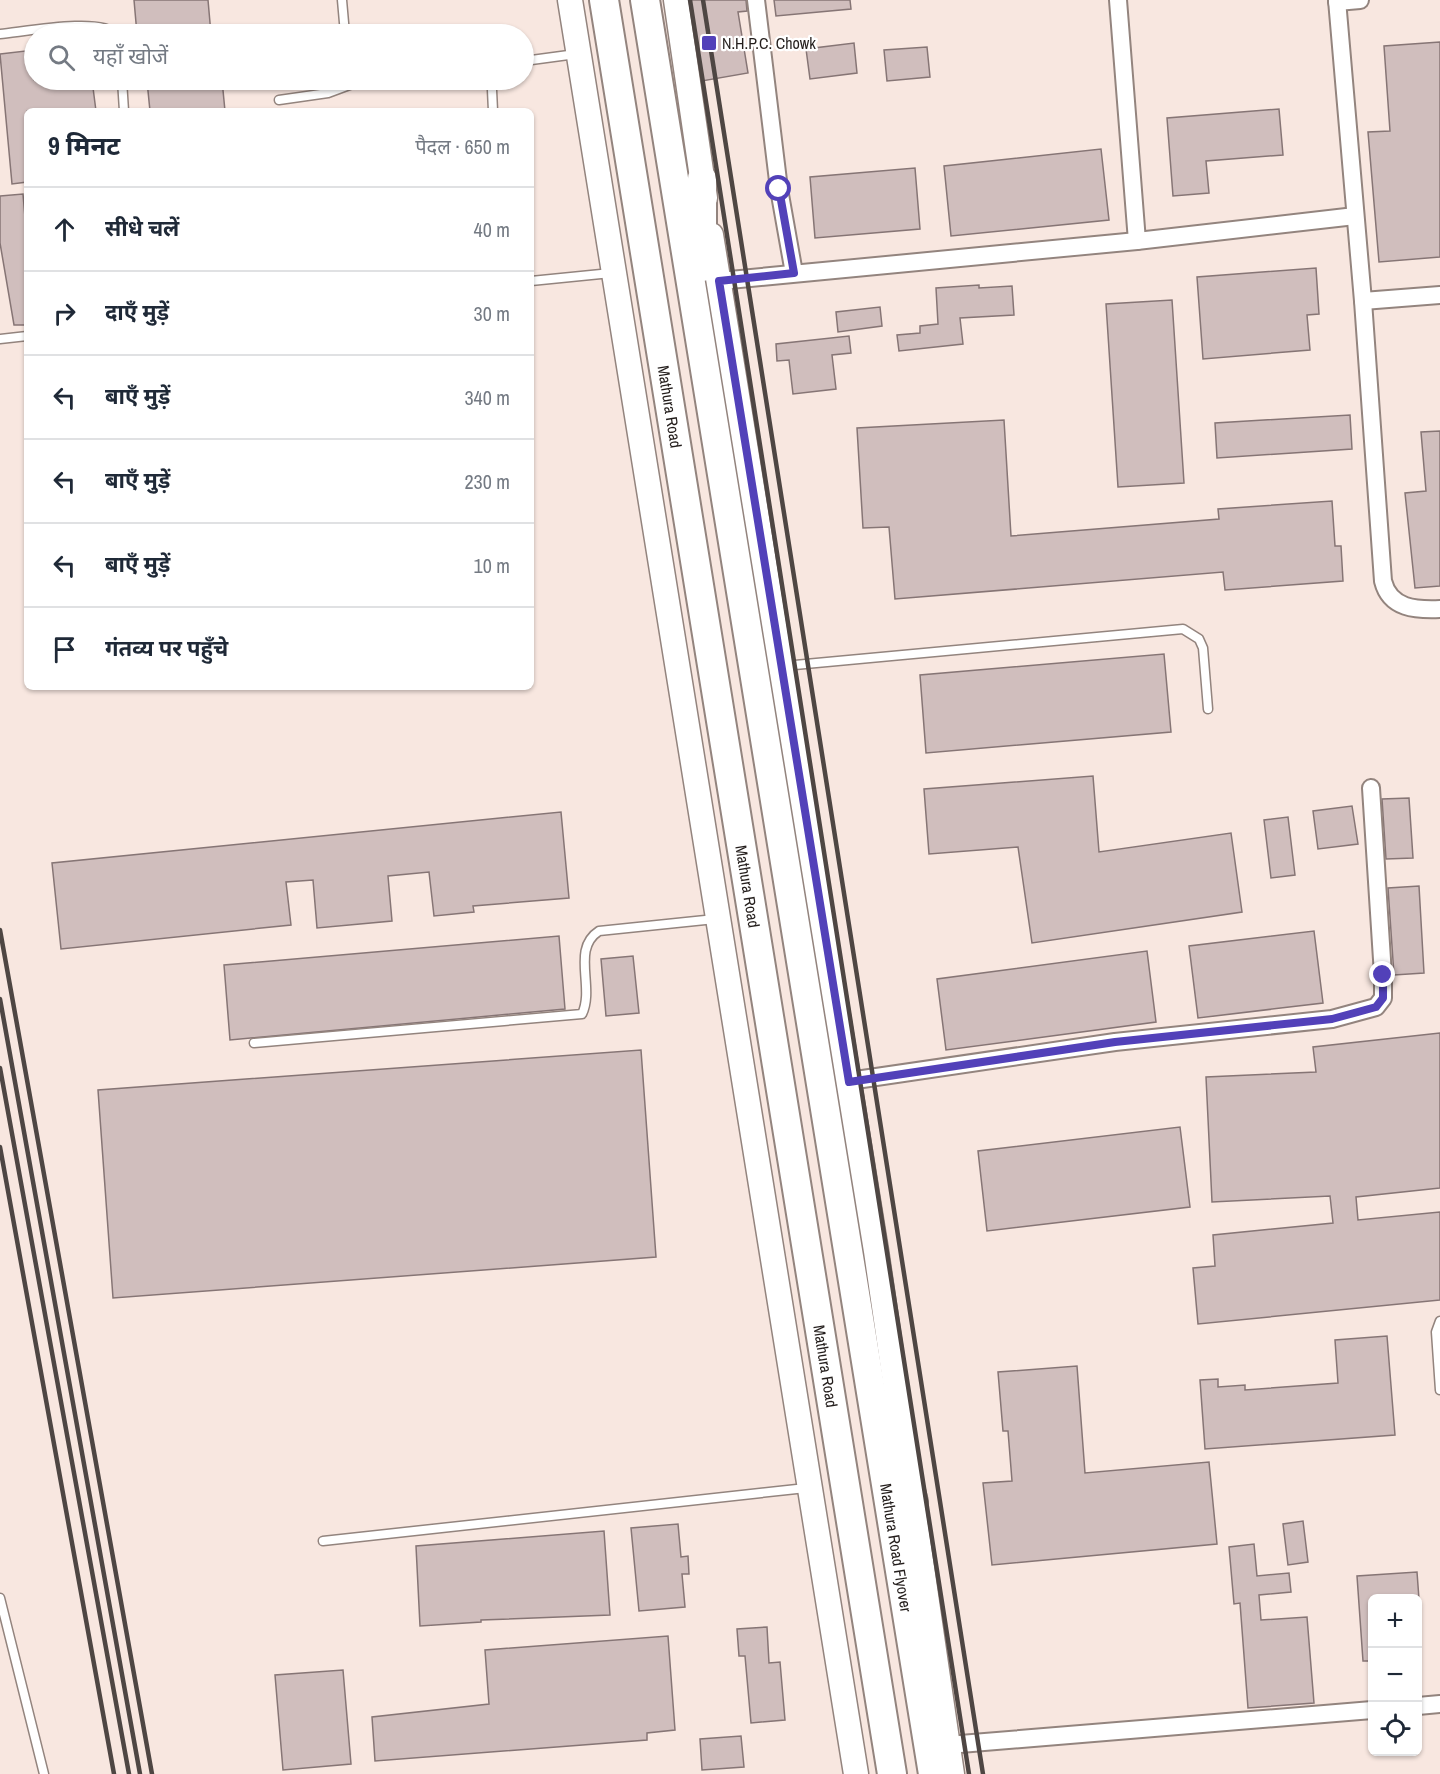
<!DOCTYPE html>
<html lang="hi">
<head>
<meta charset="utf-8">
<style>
	:root { --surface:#fff; --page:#f2f2f3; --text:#1f2937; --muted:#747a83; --line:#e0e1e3 }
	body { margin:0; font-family:"Archivo Narrow","Noto Sans Devanagari",sans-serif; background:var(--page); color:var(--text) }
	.controls { position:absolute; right:18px; bottom:18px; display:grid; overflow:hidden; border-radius:9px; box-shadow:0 2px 4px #0004 }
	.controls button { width:54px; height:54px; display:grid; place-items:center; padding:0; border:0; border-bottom:2px solid var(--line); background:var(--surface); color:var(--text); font:30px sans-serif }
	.stop { position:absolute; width:18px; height:18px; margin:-14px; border:4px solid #5241b9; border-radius:50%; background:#fff }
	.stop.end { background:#5241b9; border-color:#fff; box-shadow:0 2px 6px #0008 }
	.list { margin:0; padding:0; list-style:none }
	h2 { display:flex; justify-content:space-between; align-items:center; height:78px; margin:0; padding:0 24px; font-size:26px }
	h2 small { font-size:20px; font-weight:400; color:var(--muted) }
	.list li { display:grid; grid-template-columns:39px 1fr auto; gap:18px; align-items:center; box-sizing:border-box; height:84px; padding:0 24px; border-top:2px solid var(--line) }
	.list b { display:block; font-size:22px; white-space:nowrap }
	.list em { font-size:20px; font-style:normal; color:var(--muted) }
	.icon { flex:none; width:33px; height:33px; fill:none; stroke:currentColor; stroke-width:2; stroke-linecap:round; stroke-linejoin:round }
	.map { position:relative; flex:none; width:1440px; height:1774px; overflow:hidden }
	.search { position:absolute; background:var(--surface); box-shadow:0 2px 4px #0004; left:24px; top:24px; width:510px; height:66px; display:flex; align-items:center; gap:15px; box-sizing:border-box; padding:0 21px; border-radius:33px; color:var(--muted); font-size:22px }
	.panel { position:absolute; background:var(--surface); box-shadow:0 2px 4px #0004; left:24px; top:108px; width:510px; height:582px; border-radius:9px }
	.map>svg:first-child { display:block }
</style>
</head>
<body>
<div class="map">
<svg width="1440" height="1774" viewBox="0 0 1440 1774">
	<rect width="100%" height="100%" fill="#f8e7e0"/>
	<!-- building -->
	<g fill="#d0bebd" stroke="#867575" stroke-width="1.5">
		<polygon points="134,0 208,0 211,34 137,34"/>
		<polygon points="690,0 746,0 747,11 738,12 748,73 702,81"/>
		<polygon points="774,0 850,0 851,9 776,16"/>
		<polygon points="1440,42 1440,257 1379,262 1368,132 1390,131 1384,46"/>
		<polygon points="854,43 857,73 810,79 806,49"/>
		<polygon points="927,47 930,77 887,81 884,50"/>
		<polygon points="34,50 34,80 92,80 96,111 27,111 27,182 12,184 0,54"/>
		<polygon points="222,80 225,111 150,111 147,81"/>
		<polygon points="1279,109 1283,155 1206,161 1209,193 1173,196 1167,118"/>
		<polygon points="1101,149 1109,220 951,236 944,166"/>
		<polygon points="915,168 920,229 815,238 810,177"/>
		<polygon points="23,194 25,217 27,216 27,325 14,325 0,243 0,196"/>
		<polygon points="1316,268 1319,314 1307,315 1310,350 1203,359 1197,277"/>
		<polygon points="979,285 979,288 1012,286 1014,315 960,318 963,344 899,351 897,335 920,333 920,326 938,324 936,288"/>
		<polygon points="1172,300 1184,483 1118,487 1106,304"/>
		<polygon points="880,307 882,326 838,332 836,312"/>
		<polygon points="849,336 851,353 832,355 836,389 793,394 789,360 777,361 776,344"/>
		<polygon points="1350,415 1352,449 1217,458 1215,423"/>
		<polygon points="1004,420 1011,536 1219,519 1218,509 1332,501 1335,546 1341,546 1343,581 1225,590 1223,572 895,599 889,527 863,528 857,428"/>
		<polygon points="1440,431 1440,586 1415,588 1405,493 1426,491 1421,432"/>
		<polygon points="1164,654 1171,732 926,753 920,675"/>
		<polygon points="1093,776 1099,852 1231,833 1242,912 1032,943 1018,847 929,854 924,789"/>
		<polygon points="1409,798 1413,858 1386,859 1382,799"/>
		<polygon points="1352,806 1358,844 1318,849 1313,811"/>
		<polygon points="561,812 569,898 473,906 474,912 434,916 429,872 388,876 392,921 317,928 313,880 286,882 291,925 61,949 52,863"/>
		<polygon points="1288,817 1295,875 1271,878 1264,820"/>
		<polygon points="1419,886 1424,973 1394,975 1388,888"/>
		<polygon points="1314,931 1323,1003 1198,1018 1189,946"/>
		<polygon points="559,936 565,1009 230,1040 224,965"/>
		<polygon points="1147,951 1156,1022 946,1050 937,979"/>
		<polygon points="633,956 639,1013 606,1016 601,959"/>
		<polygon points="1440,1033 1440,1188 1356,1197 1358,1220 1440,1212 1440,1300 1198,1324 1193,1268 1215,1266 1213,1235 1333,1223 1330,1196 1212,1202 1206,1077 1316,1072 1313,1047"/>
		<polygon points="641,1050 656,1257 113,1298 98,1090"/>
		<polygon points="1180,1127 1190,1207 987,1231 978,1151"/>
		<polygon points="1387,1336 1395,1435 1205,1449 1200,1380 1218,1379 1218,1387 1245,1385 1245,1390 1338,1383 1335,1340"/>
		<polygon points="1077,1366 1085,1473 1209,1462 1217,1544 992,1565 983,1483 1012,1481 1008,1431 1003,1431 998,1372"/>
		<polygon points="1303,1521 1308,1562 1288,1565 1283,1524"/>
		<polygon points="678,1524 681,1557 688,1556 689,1574 682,1574 685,1607 639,1611 631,1528"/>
		<polygon points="604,1531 610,1615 481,1620 481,1622 420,1626 416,1546"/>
		<polygon points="1254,1544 1257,1576 1289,1573 1291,1592 1259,1595 1261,1620 1307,1617 1314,1703 1248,1708 1240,1603 1234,1604 1229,1547"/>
		<polygon points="1417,1572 1419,1599 1372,1599 1372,1661 1363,1661 1357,1576"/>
		<polygon points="767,1627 769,1663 780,1662 785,1720 751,1723 745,1656 739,1656 737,1629"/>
		<polygon points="668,1636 675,1730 647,1733 647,1740 375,1761 372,1717 489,1704 485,1650"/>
		<polygon points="343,1670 351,1764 283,1770 275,1675"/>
		<polygon points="741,1736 744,1767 702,1770 700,1739"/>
	</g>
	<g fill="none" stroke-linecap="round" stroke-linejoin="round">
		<defs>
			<g id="service">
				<polyline points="342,0 345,34"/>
				<path d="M 0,34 C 23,32 102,17 115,34"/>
				<polyline points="524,61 576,54"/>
				<polyline points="122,80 124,111"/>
				<polyline points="362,80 383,80"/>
				<polyline points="492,90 493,111"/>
				<polyline points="279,100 328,93 363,80"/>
				<polyline points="531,281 611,273"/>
				<polyline points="0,339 27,336"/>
				<polyline points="784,666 1183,629 1199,639 1203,648 1208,709"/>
				<path d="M 254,1043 L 582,1014 C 595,987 571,949 599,931 L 715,919"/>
				<polyline points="1440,1321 1436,1332 1440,1390"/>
				<polyline points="323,1541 806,1488"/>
				<polyline points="0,1598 44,1774"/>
			</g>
			<g id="minor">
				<polyline points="756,0 779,189 794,273"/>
				<polyline points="1118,0 1137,241"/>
				<path d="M 1337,0 L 1363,301 L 1383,581 C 1390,609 1416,610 1440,609"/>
				<polyline points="1337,2 1360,0"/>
				<polyline points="719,281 1137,241 1355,216"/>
				<polyline points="1363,301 1440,295"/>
				<polyline points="849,1081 1115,1042 1332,1019 1376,1007 1383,998 1383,975 1371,788"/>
				<polyline points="1418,1706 1440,1704"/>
				<polyline points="948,1745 1372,1710"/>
			</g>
			<g id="secondary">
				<polyline points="570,0 856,1774"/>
				<polyline points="676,0 705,198"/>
				<polyline points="711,235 876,1251 952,1774"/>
			</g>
			<g id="trunk">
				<path id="s1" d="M 604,0 L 892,1774"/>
				<path id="s2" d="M 645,0 L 933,1774"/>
				<polyline points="702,179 702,267"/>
				<polyline points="895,1435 913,1502"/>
			</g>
		</defs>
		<!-- service casing -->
		<use href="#service" stroke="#93847e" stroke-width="11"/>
		<!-- minor casing -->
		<use href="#minor" stroke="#93847e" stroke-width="20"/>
		<!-- secondary casing -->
		<use href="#secondary" stroke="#93847e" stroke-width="27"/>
		<!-- trunk casing -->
		<use href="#trunk" stroke="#93847e" stroke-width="32"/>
		<!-- service -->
		<use href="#service" stroke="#fff" stroke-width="8"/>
		<!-- minor -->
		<use href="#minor" stroke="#fff" stroke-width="16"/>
		<!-- secondary -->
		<use href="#secondary" stroke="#fff" stroke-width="24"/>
		<!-- trunk -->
		<use href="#trunk" stroke="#fff" stroke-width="28"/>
		<!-- rail -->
		<g stroke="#4e4643" stroke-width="4.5">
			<polyline points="690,0 969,1774"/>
			<polyline points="703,0 983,1774"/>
			<polyline points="0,930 152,1774"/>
			<polyline points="0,999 140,1774"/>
			<polyline points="0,1068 129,1774"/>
			<polyline points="0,1147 114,1774"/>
		</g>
	</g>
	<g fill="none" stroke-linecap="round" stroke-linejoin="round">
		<!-- route -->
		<polyline stroke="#5241b9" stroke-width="8" points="779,189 794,273 719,281 849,1082 1115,1042 1332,1019 1376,1007 1383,998 1383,975"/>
	</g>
	<!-- markers -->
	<rect fill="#5241b9" stroke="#fff" stroke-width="2" x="701" y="35" width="16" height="16" rx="3"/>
	<g text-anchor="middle" stroke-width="4.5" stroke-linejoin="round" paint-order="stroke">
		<!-- poi labels -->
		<g font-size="16" fill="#241e1c" stroke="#fff" text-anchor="start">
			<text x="722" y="49">N.H.P.C. Chowk</text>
		</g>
		<!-- street labels -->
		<g font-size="16" fill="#241e1c" stroke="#fff">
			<text dy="6" stroke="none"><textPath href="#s1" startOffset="412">Mathura Road</textPath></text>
			<text dy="6" stroke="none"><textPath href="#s1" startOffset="898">Mathura Road</textPath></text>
			<text dy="6" stroke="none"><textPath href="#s1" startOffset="1384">Mathura Road</textPath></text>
			<text dy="6" stroke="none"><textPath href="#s2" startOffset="1568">Mathura Road Flyover</textPath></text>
		</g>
	</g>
</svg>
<div class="controls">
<button>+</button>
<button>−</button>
<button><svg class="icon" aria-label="locate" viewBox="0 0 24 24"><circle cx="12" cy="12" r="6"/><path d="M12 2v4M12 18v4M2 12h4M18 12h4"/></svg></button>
</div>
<div class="stop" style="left:779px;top:189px"></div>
<div class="stop end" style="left:1383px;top:975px"></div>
<div class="search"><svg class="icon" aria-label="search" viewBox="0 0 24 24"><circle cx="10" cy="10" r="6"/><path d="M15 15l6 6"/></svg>यहाँ खोजें</div>
<section class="panel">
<h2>9 मिनट<small>पैदल · 650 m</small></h2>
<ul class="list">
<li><svg class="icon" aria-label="ahead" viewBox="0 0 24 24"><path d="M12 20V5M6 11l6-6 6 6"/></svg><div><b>सीधे चलें</b></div><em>40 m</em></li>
<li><svg class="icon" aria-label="right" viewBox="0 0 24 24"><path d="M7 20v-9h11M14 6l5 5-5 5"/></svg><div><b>दाएँ मुड़ें</b></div><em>30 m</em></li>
<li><svg class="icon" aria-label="left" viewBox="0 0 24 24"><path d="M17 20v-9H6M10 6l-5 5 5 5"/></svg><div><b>बाएँ मुड़ें</b></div><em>340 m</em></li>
<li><svg class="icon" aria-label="left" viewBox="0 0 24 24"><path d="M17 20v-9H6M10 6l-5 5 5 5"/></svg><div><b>बाएँ मुड़ें</b></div><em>230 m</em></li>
<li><svg class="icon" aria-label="left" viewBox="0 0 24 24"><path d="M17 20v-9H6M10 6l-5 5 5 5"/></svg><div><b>बाएँ मुड़ें</b></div><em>10 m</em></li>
<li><svg class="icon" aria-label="arrive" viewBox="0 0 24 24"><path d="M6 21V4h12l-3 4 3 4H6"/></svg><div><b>गंतव्य पर पहुँचे</b></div></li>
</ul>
</section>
</div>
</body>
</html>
